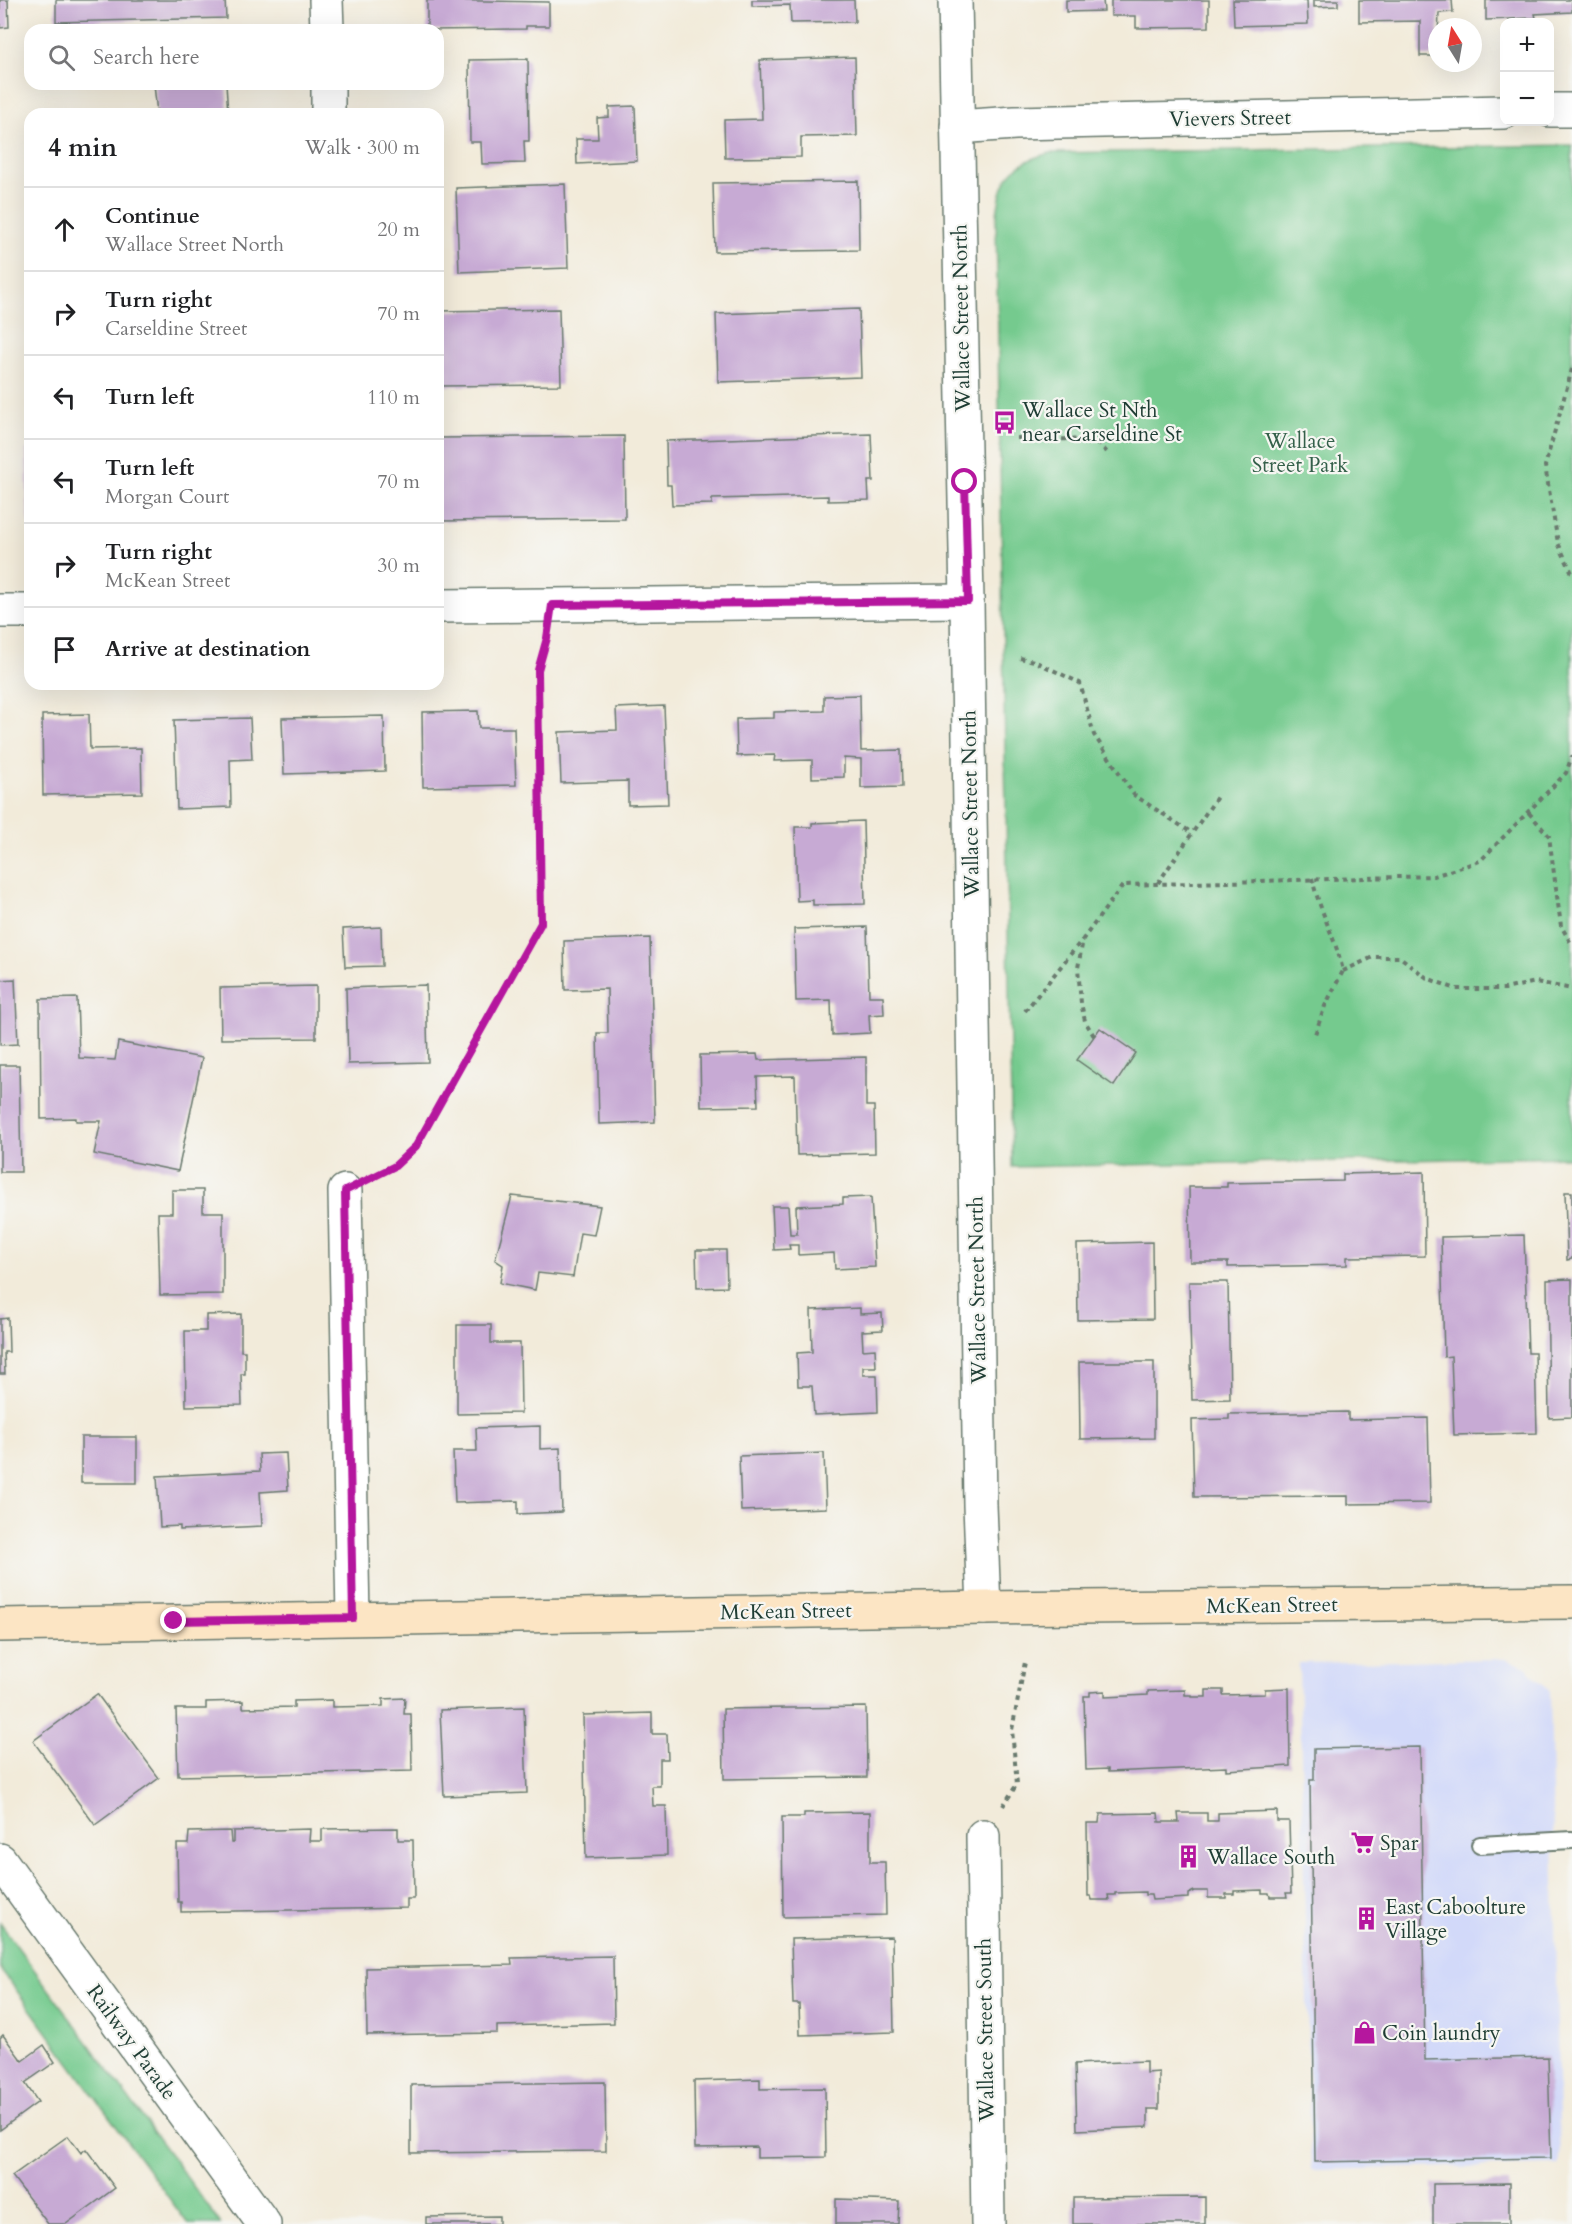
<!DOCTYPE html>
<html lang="en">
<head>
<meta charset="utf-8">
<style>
	:root { --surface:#fff; --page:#f2f2f2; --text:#202124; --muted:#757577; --line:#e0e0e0 }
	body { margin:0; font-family:Cardo,serif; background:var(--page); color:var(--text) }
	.controls { position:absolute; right:18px; top:18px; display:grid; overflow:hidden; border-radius:12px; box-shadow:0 6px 24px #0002 }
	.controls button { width:54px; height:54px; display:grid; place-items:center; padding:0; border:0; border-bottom:2px solid var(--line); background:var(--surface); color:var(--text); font:30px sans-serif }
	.compass { position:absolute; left:1428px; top:18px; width:54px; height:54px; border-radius:50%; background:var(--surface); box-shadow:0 6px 24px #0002; rotate:349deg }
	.stop { position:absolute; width:18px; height:18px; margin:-14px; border:4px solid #b5179e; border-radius:50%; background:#fff }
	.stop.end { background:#b5179e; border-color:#fff; box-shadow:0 2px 6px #0008 }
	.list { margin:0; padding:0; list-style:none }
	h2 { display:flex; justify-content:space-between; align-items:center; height:78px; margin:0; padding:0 24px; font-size:26px }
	h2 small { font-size:20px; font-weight:400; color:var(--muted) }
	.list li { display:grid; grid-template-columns:39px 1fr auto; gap:18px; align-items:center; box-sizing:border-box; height:84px; padding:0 24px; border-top:2px solid var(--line) }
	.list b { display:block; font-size:22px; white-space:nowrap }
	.list p { margin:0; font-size:20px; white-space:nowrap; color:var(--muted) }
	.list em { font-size:20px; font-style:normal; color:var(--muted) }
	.icon { flex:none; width:33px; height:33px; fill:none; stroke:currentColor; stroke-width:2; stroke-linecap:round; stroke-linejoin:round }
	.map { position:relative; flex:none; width:1572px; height:2224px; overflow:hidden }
	.search { position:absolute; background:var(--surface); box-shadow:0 6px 24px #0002; left:24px; top:24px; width:420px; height:66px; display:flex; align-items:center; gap:15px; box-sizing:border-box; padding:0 21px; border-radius:18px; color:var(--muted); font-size:22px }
	.panel { position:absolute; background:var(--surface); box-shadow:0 6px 24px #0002; left:24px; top:108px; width:420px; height:582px; border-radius:18px }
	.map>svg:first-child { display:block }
</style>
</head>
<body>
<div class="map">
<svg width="1572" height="2224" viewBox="0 0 1572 2224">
	<rect width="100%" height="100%" fill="#f6f6f2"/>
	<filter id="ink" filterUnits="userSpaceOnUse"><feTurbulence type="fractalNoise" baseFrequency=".0167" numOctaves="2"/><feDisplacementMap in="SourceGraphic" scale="12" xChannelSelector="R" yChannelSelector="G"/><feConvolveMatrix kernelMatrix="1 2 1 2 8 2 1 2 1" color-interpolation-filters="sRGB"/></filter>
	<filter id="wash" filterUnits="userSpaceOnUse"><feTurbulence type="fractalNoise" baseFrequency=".008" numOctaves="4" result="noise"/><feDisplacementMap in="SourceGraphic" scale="24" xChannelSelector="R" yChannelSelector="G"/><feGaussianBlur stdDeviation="1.35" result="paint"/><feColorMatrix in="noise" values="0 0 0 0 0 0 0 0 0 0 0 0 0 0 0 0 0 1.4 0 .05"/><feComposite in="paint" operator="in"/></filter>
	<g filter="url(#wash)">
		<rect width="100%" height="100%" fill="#f2ebda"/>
		<!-- built -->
		<polygon fill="#d2d9f9" points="1506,1659 1526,1667 1550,1691 1560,2165 1311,2170 1299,1663"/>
		<!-- green -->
		<g fill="#75ca8e" stroke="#4a8461" stroke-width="1.5">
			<path d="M 1572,145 L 1572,1157 L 1012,1167 L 996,221 C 1002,179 1007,164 1050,153 Z"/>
			<polygon points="0,1923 221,2224 188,2224 0,1968"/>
		</g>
		<g id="blocks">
			<!-- building -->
			<g fill="#c7aad4">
				<polygon points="0,0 8,0 9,27 0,28"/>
				<polygon points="56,0 225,0 226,18 56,22"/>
				<polygon points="427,0 549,2 549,26 526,26 526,29 427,30"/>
				<polygon points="752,0 854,0 855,22 791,23 790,5 752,6"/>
				<polygon points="1066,0 1103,0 1104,11 1066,12"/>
				<polygon points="1111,0 1209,0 1209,27 1136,28 1136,16 1111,16"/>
				<polygon points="1233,0 1307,0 1308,24 1234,26"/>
				<polygon points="1314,0 1338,0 1338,6 1314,7"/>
				<polygon points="1359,0 1452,0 1453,12 1439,13 1437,56 1420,56 1420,21 1359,22"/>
				<polygon points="1486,0 1572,0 1572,12 1535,14 1536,18 1486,20"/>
				<polygon points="855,57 857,136 801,137 801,157 725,158 724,120 762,119 760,60"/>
				<polygon points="528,59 529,141 524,141 525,163 482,164 481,142 470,142 469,60"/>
				<polygon points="154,84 226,84 228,114 157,114"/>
				<polygon points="635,106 637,161 577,164 576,139 598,139 597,118 609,117 609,107"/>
				<polygon points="858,181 859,250 715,252 713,183"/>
				<polygon points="565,184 568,268 459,272 456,188"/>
				<polygon points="559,309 561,385 438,386 438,311"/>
				<polygon points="859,309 861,377 718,382 716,314"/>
				<polygon points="871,434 873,481 868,481 869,500 828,501 828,496 712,499 712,504 672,505 671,485 667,485 666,441"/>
				<polygon points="624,436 625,519 438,521 438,438"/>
				<polygon points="26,449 30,449 30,523 28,523"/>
				<polygon points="860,695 861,751 901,750 902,787 861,788 861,759 844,758 844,777 812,778 812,760 774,761 775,755 737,756 736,719 774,718 774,712 824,711 824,696"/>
				<polygon points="664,706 668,804 628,805 628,781 561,783 559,732 617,730 616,708"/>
				<polygon points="478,711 479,728 514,728 516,785 423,787 422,712"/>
				<polygon points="89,714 90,749 141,748 142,793 43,795 42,715"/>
				<polygon points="384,716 385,771 284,774 282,718"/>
				<polygon points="250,718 252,759 230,760 231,807 177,809 174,720"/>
				<polygon points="863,821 865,904 813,905 813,900 797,901 795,827 812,827 812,823"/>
				<polygon points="381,927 382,966 345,967 343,929"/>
				<polygon points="867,927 869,996 883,996 884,1014 869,1015 870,1033 832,1035 831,1000 796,1001 794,929"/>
				<polygon points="650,938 655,1122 599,1124 597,1033 608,1033 607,989 565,990 564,941"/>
				<polygon points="15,979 18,1044 0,1045 0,980"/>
				<polygon points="426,985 428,1062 348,1064 346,988"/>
				<polygon points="316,986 316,1038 221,1039 220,988"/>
				<polygon points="77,998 79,1058 115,1060 118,1042 202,1058 178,1171 94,1154 101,1121 76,1121 76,1118 41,1119 40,999"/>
				<polygon points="1100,1028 1136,1053 1114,1086 1077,1060"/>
				<polygon points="757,1054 758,1060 866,1057 866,1106 874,1106 875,1153 797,1155 795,1076 757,1077 758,1106 701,1107 700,1055"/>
				<polygon points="0,1065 19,1065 21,1172 0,1172"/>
				<polygon points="1424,1172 1425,1256 1347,1257 1347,1265 1228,1267 1228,1262 1190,1262 1189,1187 1227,1187 1227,1183 1343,1181 1343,1174"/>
				<polygon points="172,1190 203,1190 203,1212 223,1212 223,1294 160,1295 158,1213 172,1213"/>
				<polygon points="1565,1192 1572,1192 1572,1259 1567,1260"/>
				<polygon points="512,1196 600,1206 594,1235 580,1233 573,1277 538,1273 535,1290 500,1283 503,1265 495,1260"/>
				<polygon points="871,1197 875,1267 835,1269 834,1253 798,1255 798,1245 789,1245 790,1249 774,1250 772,1206 788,1206 790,1234 797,1234 796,1206 843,1204 843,1198"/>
				<polygon points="1524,1235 1528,1353 1535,1353 1537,1433 1454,1435 1451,1356 1444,1357 1441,1237"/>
				<polygon points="1152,1242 1153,1319 1078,1320 1077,1244"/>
				<polygon points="696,1250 726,1250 727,1287 697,1288"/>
				<polygon points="1572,1279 1572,1417 1549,1418 1547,1280"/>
				<polygon points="1189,1282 1228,1282 1230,1399 1192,1400"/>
				<polygon points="860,1308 860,1314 882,1313 883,1330 862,1331 863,1350 875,1349 876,1367 863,1367 863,1375 877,1375 878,1412 814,1415 812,1386 798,1386 797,1353 812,1352 811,1310"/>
				<polygon points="241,1314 241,1351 245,1351 245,1374 241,1374 242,1405 186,1406 185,1331 206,1331 206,1315"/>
				<polygon points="8,1318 9,1352 4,1352 5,1374 0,1374 0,1319"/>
				<polygon points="457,1325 491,1325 491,1343 520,1343 521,1413 457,1414"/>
				<polygon points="1079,1362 1154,1362 1154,1438 1080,1439"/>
				<polygon points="1348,1412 1348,1420 1428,1418 1430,1503 1348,1504 1348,1496 1194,1497 1192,1420 1229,1419 1229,1414"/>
				<polygon points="540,1426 540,1449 560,1448 562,1512 518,1514 518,1501 455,1503 453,1451 477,1451 476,1428"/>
				<rect x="81" y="1437" width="56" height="46"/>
				<polygon points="286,1453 288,1490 260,1492 262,1526 180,1530 180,1526 160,1527 157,1476 260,1471 259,1454"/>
				<polygon points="824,1453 826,1508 741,1511 739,1456"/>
				<polygon points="1289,1688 1290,1766 1226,1770 1226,1767 1108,1772 1108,1769 1086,1770 1084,1696 1090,1696 1090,1692 1105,1691 1105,1697 1148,1695 1148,1691 1185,1690 1185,1695 1192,1695 1192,1697 1206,1697 1206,1690 1223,1690 1223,1695 1265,1694 1265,1689"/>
				<polygon points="97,1694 159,1778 95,1825 33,1741"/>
				<polygon points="405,1698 404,1714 411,1714 412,1771 178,1776 176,1709 206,1709 206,1702 243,1701 243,1708 294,1707 294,1701 332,1700 332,1707 383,1706 383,1699"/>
				<polygon points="524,1707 527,1793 444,1796 440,1710"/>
				<polygon points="866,1707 867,1777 724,1779 723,1709"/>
				<polygon points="652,1713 652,1734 667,1734 668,1759 660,1759 660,1786 652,1786 653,1806 666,1806 667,1855 586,1858 583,1715"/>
				<polygon points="1420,1747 1425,2060 1548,2057 1551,2158 1315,2162 1310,1780 1314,1780 1314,1749"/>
				<polygon points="1277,1811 1277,1821 1289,1821 1291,1893 1286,1893 1287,1897 1270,1897 1269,1893 1262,1893 1262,1890 1234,1891 1234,1894 1226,1894 1226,1898 1208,1898 1208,1891 1194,1891 1188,1894 1188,1898 1152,1900 1151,1895 1145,1895 1145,1892 1115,1893 1115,1895 1108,1895 1109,1900 1092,1900 1091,1896 1088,1896 1087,1823 1099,1823 1100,1814 1158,1813 1159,1822 1179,1822 1178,1813 1207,1813 1207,1821 1218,1821 1218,1813"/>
				<polygon points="870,1812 870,1862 885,1862 886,1915 783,1917 782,1817 804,1817 804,1813"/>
				<polygon points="398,1828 398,1840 413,1840 414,1899 407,1899 407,1908 181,1912 181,1902 178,1902 177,1844 188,1844 189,1832 230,1831 231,1843 233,1843 233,1831 310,1829 309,1841 322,1841 322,1829"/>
				<polygon points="892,1937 894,2032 800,2035 799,2004 793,2004 791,1939"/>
				<polygon points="613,1956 614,2023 497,2026 497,2033 367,2035 366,1968 512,1965 511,1958"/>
				<polygon points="3,2035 22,2061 44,2045 55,2062 25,2083 38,2102 0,2130 0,2038"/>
				<polygon points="1146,2061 1146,2073 1159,2072 1159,2109 1148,2109 1148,2127 1077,2130 1075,2064"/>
				<polygon points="760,2079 760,2089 825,2088 826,2157 757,2158 757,2147 695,2148 694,2081"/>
				<polygon points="605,2082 606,2151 411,2153 411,2085"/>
				<polygon points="68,2136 81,2153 86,2149 115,2188 66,2224 48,2224 12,2176"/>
				<polygon points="1509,2183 1509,2224 1433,2224 1433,2184"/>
				<polygon points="1205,2197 1205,2224 1073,2224 1073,2198"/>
				<polygon points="836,2199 899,2201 898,2224 836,2224"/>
				<polygon points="499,2216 499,2224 426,2224 426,2217"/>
			</g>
		</g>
	</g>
	<g filter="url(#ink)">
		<use href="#blocks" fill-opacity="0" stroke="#697a6e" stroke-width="1.5"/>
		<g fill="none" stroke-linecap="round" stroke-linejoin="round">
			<defs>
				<polyline id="service" points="1480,1845 1572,1840"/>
				<g id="minor">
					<polyline points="326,0 327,30"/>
					<polyline points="328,84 328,114"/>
					<polyline points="1550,110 1572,110"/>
					<polyline points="957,127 1015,123 1504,112"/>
					<polyline points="438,606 967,601"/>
					<polyline points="0,611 30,611"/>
					<polyline points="345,1191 353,1618"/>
					<polyline points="983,1836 988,2224"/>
					<polyline points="0,1860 264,2224"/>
				</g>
				<polyline id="tertiary" points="955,0 967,601 980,1505 984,1608"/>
				<polyline id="secondary" points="0,1625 984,1608 1572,1602"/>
			</defs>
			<!-- service casing -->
			<use href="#service" stroke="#697a6e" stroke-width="20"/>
			<!-- minor casing -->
			<use href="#minor" stroke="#697a6e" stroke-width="36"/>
			<!-- tertiary casing -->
			<use href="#tertiary" stroke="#697a6e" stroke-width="36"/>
			<!-- secondary casing -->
			<use href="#secondary" stroke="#697a6e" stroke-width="36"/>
			<!-- path -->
			<g stroke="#697a6e" stroke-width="4" stroke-dasharray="4.5 4.5" stroke-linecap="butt">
				<polyline points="1572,369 1545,466 1558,543 1572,573"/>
				<polyline points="1017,438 1094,440 1108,453"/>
				<polyline points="1020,658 1034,661 1080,683 1094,735 1134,795 1192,833"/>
				<polyline points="1529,813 1549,836 1561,926 1572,945"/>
				<path d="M 1312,878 C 1319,910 1336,939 1343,971 L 1325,1006 L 1314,1037"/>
				<polyline points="1158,883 1219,794"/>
				<polyline points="1343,971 1373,957 1400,957 1427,978 1456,989 1505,989 1536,982 1572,989"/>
				<polyline points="1025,1011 1082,940"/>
				<polyline points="1094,1036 1085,1021 1081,1003 1078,968 1083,939 1123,885 1434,876 1480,861 1566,773 1572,756"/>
				<polyline points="378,1174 395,1166 416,1146 541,923 538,670 546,642"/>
				<polyline points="1003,1806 1017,1784 1012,1730 1025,1662"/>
			</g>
			<!-- service -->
			<use href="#service" stroke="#fff" stroke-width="16"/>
			<!-- minor -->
			<use href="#minor" stroke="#fff" stroke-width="33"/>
			<!-- tertiary -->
			<use href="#tertiary" stroke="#fff" stroke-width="33"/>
			<!-- secondary -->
			<use href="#secondary" stroke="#fce5c4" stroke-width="33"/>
		</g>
	</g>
	<g fill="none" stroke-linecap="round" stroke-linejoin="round" filter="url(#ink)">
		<!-- route -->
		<polyline stroke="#b5179e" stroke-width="8" points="174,1621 353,1618 345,1191 395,1166 416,1146 541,923 538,670 547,638 552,605 968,601 965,482"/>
	</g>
	<!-- icons -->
	<defs>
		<symbol id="bus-bare" viewBox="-9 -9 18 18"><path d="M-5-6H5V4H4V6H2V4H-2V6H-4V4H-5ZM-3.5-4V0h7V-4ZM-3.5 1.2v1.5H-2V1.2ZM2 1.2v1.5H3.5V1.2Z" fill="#b5179e" stroke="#f6f6f2" stroke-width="2.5" paint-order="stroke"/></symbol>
		<symbol id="supermarket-bare" viewBox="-9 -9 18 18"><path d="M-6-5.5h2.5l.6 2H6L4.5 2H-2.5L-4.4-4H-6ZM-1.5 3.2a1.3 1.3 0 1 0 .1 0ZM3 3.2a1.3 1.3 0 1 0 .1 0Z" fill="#b5179e" stroke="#f6f6f2" stroke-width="2.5" paint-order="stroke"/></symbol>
		<symbol id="building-bare" viewBox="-9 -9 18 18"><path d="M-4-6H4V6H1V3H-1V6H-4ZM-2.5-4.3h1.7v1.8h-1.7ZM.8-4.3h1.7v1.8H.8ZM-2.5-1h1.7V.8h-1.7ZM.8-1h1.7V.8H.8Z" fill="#b5179e" stroke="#f6f6f2" stroke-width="2.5" paint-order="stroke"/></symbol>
		<symbol id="shop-bare" viewBox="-9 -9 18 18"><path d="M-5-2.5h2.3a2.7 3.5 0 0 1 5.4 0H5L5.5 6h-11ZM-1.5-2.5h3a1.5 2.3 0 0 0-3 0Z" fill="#b5179e" stroke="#f6f6f2" stroke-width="2.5" paint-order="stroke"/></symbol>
	</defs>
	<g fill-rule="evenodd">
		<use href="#bus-bare" x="988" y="406" width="33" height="33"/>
		<use href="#supermarket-bare" x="1346" y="1826" width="33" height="33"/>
		<use href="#building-bare" x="1172" y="1840" width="33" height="33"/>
		<use href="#building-bare" x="1350" y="1902" width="33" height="33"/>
		<use href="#shop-bare" x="1348" y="2016" width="33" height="33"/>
	</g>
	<g text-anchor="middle" stroke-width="4.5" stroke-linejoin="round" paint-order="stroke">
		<!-- street labels -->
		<g font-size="21" fill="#1f3d34" stroke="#f6f6f2">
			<text transform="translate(1230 118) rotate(-1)" y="7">Vievers Street</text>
			<text transform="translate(961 318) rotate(-91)" y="7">Wallace Street North</text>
			<text transform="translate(970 804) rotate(-91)" y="7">Wallace Street North</text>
			<text transform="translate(977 1290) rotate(-91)" y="7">Wallace Street North</text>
			<text transform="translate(1272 1605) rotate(-1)" y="7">McKean Street</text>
			<text transform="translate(786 1611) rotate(-1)" y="7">McKean Street</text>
			<text transform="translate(985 2030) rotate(-91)" y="7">Wallace Street South</text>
			<text transform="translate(132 2042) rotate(54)" y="7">Railway Parade</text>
		</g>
		<!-- poi labels -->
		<g font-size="21" fill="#1f3d34" stroke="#f6f6f2" text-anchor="start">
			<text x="1022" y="417">Wallace St Nth<tspan x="1022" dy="24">near Carseldine St</tspan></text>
			<text x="1380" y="1850">Spar</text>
			<text x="1207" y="1864">Wallace South</text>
			<text x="1385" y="1914">East Caboolture<tspan x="1385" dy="24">Village</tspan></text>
			<text x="1382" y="2040">Coin laundry</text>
		</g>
		<!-- park labels -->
		<g font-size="21" fill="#34604a" stroke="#f6f6f2">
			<text x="1300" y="448">Wallace<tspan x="1300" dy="24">Street Park</tspan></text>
		</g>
	</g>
</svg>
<div class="controls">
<button>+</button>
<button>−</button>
</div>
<svg class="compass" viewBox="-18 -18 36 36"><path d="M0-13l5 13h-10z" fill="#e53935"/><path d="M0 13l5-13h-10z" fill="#757577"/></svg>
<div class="stop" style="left:965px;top:482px"></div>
<div class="stop end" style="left:174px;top:1621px"></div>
<div class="search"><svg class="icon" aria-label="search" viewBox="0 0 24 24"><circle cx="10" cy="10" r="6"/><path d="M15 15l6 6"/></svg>Search here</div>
<section class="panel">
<h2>4 min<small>Walk · 300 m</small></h2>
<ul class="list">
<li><svg class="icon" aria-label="ahead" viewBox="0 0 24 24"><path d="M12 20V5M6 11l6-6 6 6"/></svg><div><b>Continue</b><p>Wallace Street North</p></div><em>20 m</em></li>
<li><svg class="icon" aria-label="right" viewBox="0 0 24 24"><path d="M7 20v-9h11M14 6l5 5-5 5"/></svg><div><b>Turn right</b><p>Carseldine Street</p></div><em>70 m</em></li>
<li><svg class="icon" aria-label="left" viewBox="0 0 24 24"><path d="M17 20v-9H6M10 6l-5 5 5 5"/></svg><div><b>Turn left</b></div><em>110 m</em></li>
<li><svg class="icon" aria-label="left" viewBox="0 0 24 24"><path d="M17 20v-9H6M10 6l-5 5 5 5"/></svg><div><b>Turn left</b><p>Morgan Court</p></div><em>70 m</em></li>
<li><svg class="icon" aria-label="right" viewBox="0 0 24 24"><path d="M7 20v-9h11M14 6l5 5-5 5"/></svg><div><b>Turn right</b><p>McKean Street</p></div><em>30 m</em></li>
<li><svg class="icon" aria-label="arrive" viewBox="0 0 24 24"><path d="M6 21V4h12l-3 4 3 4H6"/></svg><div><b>Arrive at destination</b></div></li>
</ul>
</section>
</div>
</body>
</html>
